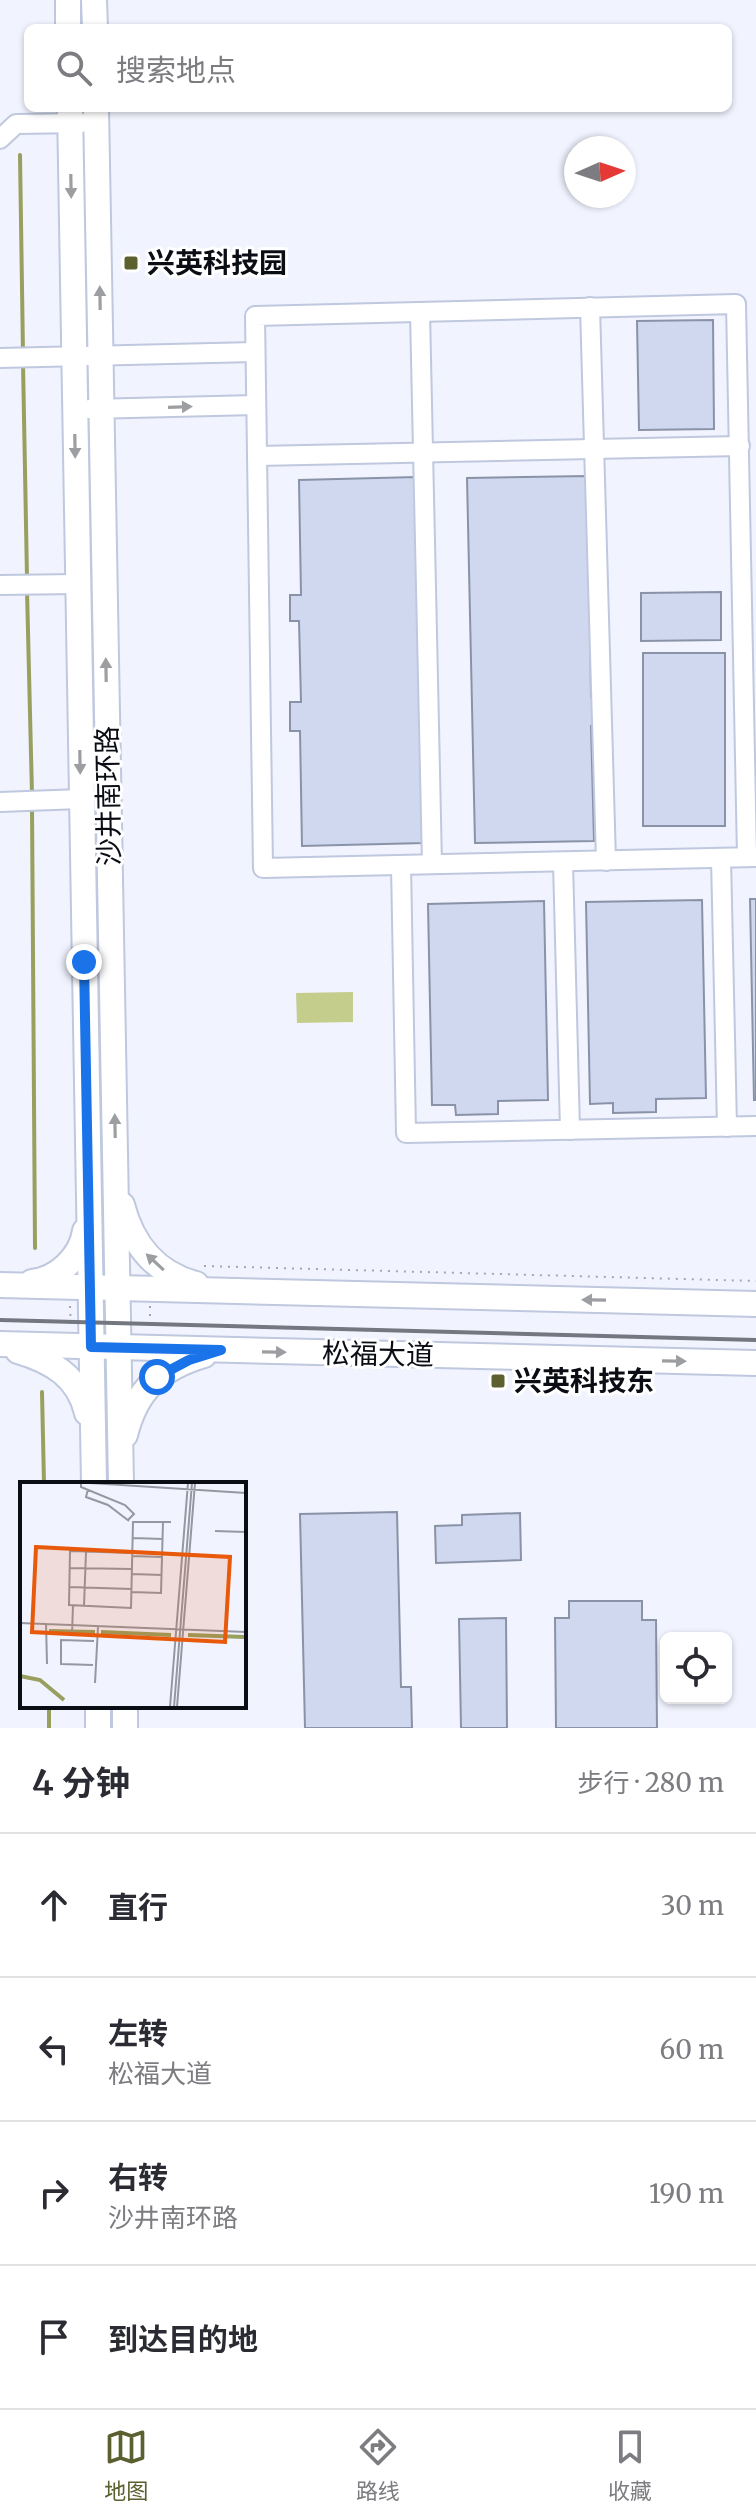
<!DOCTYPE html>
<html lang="zh">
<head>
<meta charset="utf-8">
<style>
	:root { --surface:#fff; --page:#f7f7f7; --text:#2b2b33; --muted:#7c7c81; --line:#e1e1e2; --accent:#5b602e }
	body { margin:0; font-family:Merriweather,"Noto Sans SC",serif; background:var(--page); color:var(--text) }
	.controls { position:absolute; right:24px; bottom:24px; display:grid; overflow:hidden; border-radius:12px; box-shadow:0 2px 6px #0004 }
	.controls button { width:72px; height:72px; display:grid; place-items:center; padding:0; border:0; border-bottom:2px solid var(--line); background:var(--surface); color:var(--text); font:40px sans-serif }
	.compass { position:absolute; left:564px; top:136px; width:72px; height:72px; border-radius:50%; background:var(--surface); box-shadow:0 2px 6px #0004; rotate:87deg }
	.stop { position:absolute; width:24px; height:24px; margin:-18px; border:6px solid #1a73e8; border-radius:50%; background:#fff }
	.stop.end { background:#1a73e8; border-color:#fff; box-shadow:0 2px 8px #0008 }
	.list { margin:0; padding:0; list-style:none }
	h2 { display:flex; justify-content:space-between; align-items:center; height:104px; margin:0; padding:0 32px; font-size:34px }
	h2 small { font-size:26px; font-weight:400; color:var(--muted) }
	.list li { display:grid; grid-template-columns:52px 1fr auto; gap:24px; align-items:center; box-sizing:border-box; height:144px; padding:0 32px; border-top:2px solid var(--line) }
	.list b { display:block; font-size:30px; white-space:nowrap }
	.list p { margin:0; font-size:26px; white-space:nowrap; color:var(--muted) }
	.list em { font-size:26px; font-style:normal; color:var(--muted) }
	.icon { flex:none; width:44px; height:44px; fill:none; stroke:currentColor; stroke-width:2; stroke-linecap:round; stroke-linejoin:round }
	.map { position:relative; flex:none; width:756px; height:1728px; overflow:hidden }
	.search { position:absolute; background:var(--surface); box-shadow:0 2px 6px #0004; left:24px; right:24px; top:24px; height:88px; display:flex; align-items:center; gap:20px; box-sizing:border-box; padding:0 28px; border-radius:12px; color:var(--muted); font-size:30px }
	.sheet { height:680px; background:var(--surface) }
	nav { display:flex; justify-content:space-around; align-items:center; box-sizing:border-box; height:112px; border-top:2px solid var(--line); background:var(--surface); font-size:22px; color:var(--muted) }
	nav a { display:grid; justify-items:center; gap:4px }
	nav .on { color:var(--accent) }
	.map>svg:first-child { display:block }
</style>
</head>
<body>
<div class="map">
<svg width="756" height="1728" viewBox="0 0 756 1728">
	<rect width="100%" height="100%" fill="#f1f4fe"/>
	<!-- green -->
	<polygon fill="#c5cd8c" points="353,992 353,1022 297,1023 296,993"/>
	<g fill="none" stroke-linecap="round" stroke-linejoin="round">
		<!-- stream -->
		<g stroke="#989f5f" stroke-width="4">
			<polyline points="20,155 23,354"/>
			<polyline points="23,363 27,578"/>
			<polyline points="27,591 32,794"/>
			<polyline points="32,807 35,1248"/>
			<polyline points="42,1392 44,1484"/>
			<polyline points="49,1706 49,1728"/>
		</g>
	</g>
	<!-- building -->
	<g fill="#cfd8ef" stroke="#8a92a7" stroke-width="2">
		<polygon points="713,320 714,429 639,430 637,321"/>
		<polygon points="587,476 601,621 590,621 591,697 603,697 607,725 591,726 594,841 475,843 467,478"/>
		<polygon points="416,477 424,843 302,846 300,731 290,731 290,702 301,702 299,621 290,621 290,595 301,595 299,480"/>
		<polygon points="721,592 721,640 641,641 641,593"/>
		<rect x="643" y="653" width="82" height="173"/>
		<polygon points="750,899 756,899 756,1100 754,1100"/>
		<polygon points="702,900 706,1098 656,1099 656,1112 613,1113 613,1103 590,1104 586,902"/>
		<polygon points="544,901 548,1100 498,1101 498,1114 456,1115 455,1105 432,1105 428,904"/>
		<polygon points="397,1512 401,1687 411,1687 412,1728 305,1728 300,1514"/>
		<polygon points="520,1513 521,1560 436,1563 435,1526 462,1525 462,1515"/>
		<polygon points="569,1601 642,1601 642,1620 656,1620 657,1728 556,1728 555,1618 569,1618"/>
		<polygon points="506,1618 507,1728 461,1728 459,1619"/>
	</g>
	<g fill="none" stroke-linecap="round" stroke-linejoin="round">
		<defs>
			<g id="minor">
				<polyline points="0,139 16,124 82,123"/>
				<polyline points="590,307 606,861"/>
				<polyline points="420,312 432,864"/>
				<polyline points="0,358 255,352"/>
				<polyline points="89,409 256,405"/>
				<polyline points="257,456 740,446"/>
				<polyline points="0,585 77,584"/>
				<polyline points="0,802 81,799"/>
				<polyline points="747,857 736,304 255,316 263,868 756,857"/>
				<polyline points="721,858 727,1127"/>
				<polyline points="563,862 570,1130"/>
				<polyline points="401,865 406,1133 756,1126"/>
			</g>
			<g id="major">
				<polyline points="68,0 68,28"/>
				<polyline points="94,0 95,28"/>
				<polyline points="70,108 94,1484"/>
				<polyline points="96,108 121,1484"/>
				<path d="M 122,1205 C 132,1244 156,1274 196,1284"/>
				<path d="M 32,1282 C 58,1279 81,1257 85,1231"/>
				<polyline points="0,1285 756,1304"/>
				<polyline points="0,1344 756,1363"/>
				<path d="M 18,1351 C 52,1361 79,1377 87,1413"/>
				<path d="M 125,1435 C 136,1390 160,1368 204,1355"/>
				<polyline points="98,1706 98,1728"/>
				<polyline points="125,1706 125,1728"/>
			</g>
		</defs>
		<!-- minor casing -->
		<use href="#minor" stroke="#bfc8de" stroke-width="22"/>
		<!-- major casing -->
		<use href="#major" stroke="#bfc8de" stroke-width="28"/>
		<!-- path -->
		<g stroke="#a4a7b0" stroke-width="2" stroke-dasharray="2 6" stroke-linecap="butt">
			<polyline points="204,1266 756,1281"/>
			<polyline points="70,1306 71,1327"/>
			<polyline points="150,1306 150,1328"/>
		</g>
		<!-- minor -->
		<use href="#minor" stroke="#fff" stroke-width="18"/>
		<!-- major -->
		<use href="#major" stroke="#fff" stroke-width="24"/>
		<!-- rail -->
		<polyline stroke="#74777f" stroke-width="4" points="0,1320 756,1340"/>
	</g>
	<!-- one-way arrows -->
	<defs><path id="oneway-solid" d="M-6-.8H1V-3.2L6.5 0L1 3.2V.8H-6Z" transform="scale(2)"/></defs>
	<g fill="#9d9ea1">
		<use href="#oneway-solid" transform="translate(71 186) rotate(89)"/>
		<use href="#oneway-solid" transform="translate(100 298) rotate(-91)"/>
		<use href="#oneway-solid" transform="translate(180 407) rotate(-2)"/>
		<use href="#oneway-solid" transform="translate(75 446) rotate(89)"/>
		<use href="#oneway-solid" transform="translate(106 670) rotate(-91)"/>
		<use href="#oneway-solid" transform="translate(80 762) rotate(89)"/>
		<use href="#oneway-solid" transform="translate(115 1126) rotate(-91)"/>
		<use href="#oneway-solid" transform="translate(155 1262) rotate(-137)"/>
		<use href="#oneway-solid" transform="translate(594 1300) rotate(-179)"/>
		<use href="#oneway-solid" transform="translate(274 1352) rotate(1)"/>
		<use href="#oneway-solid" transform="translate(674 1361) rotate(1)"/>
	</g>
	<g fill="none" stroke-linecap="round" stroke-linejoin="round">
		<!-- route -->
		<polyline stroke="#1a73e8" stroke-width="10" points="84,962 91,1347 221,1350 189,1360 157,1377"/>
	</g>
	<!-- markers -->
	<g fill="#5b602e" stroke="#fff" stroke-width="3">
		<rect x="123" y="255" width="16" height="16" rx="4"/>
		<rect x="490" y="1373" width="16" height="16" rx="4"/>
	</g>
	<g text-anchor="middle" stroke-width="6" stroke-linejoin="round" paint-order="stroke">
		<!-- poi labels -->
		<g font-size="28" font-weight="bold" fill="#0a0d14" stroke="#fff" text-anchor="start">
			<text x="147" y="273">兴英科技园</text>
			<text x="514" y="1391">兴英科技东</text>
		</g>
		<!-- street labels -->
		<g font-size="28" fill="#0a0d14" stroke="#fff">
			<text transform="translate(108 796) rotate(-91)" y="10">沙井南环路</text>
			<text transform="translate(378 1354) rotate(1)" y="10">松福大道</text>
		</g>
	</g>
	<!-- overview -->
	<g transform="translate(20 1482)">
		<rect width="226" height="226" fill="#f1f4fe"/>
		<path fill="none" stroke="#989f5f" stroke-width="4" d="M 29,149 L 75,150M 81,150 L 151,153M 168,153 L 225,155M 0,194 L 20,198 L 44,218"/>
		<path fill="none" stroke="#9598a0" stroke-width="2" d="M 61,1 L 61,5 L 105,23 L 114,32 L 108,38M 70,1 L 226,11M 68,7 L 66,15 L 88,23 L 109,39M 195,49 L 226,50M 113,56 L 143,57M 112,71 L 50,69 L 49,123 L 111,126 L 113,40 L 151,40M 112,74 L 142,75M 50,86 L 112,87M 112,92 L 142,93M 49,105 L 111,107M 111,110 L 141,111 L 143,40M 64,124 L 66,70M 0,141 L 226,150M 26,141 L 27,182M 52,153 L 53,123M 73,183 L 41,182 L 41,158 L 74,159M 75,201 L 78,145M 150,225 L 168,1M 154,225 L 172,1M 157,225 L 175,1"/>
		<path fill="#e8590c" fill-opacity="0.15" stroke="#e8590c" stroke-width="4" d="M 16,65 L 210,75 L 205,160 L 12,150 Z"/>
		<rect width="226" height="226" fill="none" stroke="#0a0d14" stroke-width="4"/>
	</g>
</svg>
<div class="controls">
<button><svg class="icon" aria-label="locate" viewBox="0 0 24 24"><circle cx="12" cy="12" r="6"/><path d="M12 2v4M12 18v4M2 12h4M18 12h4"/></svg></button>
</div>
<svg class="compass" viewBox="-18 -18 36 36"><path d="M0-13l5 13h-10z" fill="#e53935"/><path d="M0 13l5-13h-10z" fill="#7c7c81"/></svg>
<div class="stop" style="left:157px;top:1377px"></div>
<div class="stop end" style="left:84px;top:962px"></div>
<div class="search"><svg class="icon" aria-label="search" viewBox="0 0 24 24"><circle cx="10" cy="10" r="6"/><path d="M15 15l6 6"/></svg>搜索地点</div>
</div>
<section class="sheet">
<h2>4 分钟<small>步行 · 280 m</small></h2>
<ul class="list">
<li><svg class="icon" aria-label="ahead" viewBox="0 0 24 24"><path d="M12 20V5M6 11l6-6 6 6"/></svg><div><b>直行</b></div><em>30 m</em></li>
<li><svg class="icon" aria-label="left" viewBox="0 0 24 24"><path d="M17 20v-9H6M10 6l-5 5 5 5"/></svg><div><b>左转</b><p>松福大道</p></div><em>60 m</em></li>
<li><svg class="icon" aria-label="right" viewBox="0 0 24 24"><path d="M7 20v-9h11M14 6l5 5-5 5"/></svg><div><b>右转</b><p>沙井南环路</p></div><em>190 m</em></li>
<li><svg class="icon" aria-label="arrive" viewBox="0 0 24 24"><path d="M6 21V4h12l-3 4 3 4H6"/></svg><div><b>到达目的地</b></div></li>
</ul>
</section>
<nav>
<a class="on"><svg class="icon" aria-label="map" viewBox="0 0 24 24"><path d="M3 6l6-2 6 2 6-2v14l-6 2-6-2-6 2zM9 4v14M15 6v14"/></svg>地图</a>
<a><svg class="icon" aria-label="directions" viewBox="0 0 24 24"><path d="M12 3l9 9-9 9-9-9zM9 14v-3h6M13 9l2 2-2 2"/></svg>路线</a>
<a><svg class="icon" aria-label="saved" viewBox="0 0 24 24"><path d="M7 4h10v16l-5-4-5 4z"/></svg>收藏</a>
</nav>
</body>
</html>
